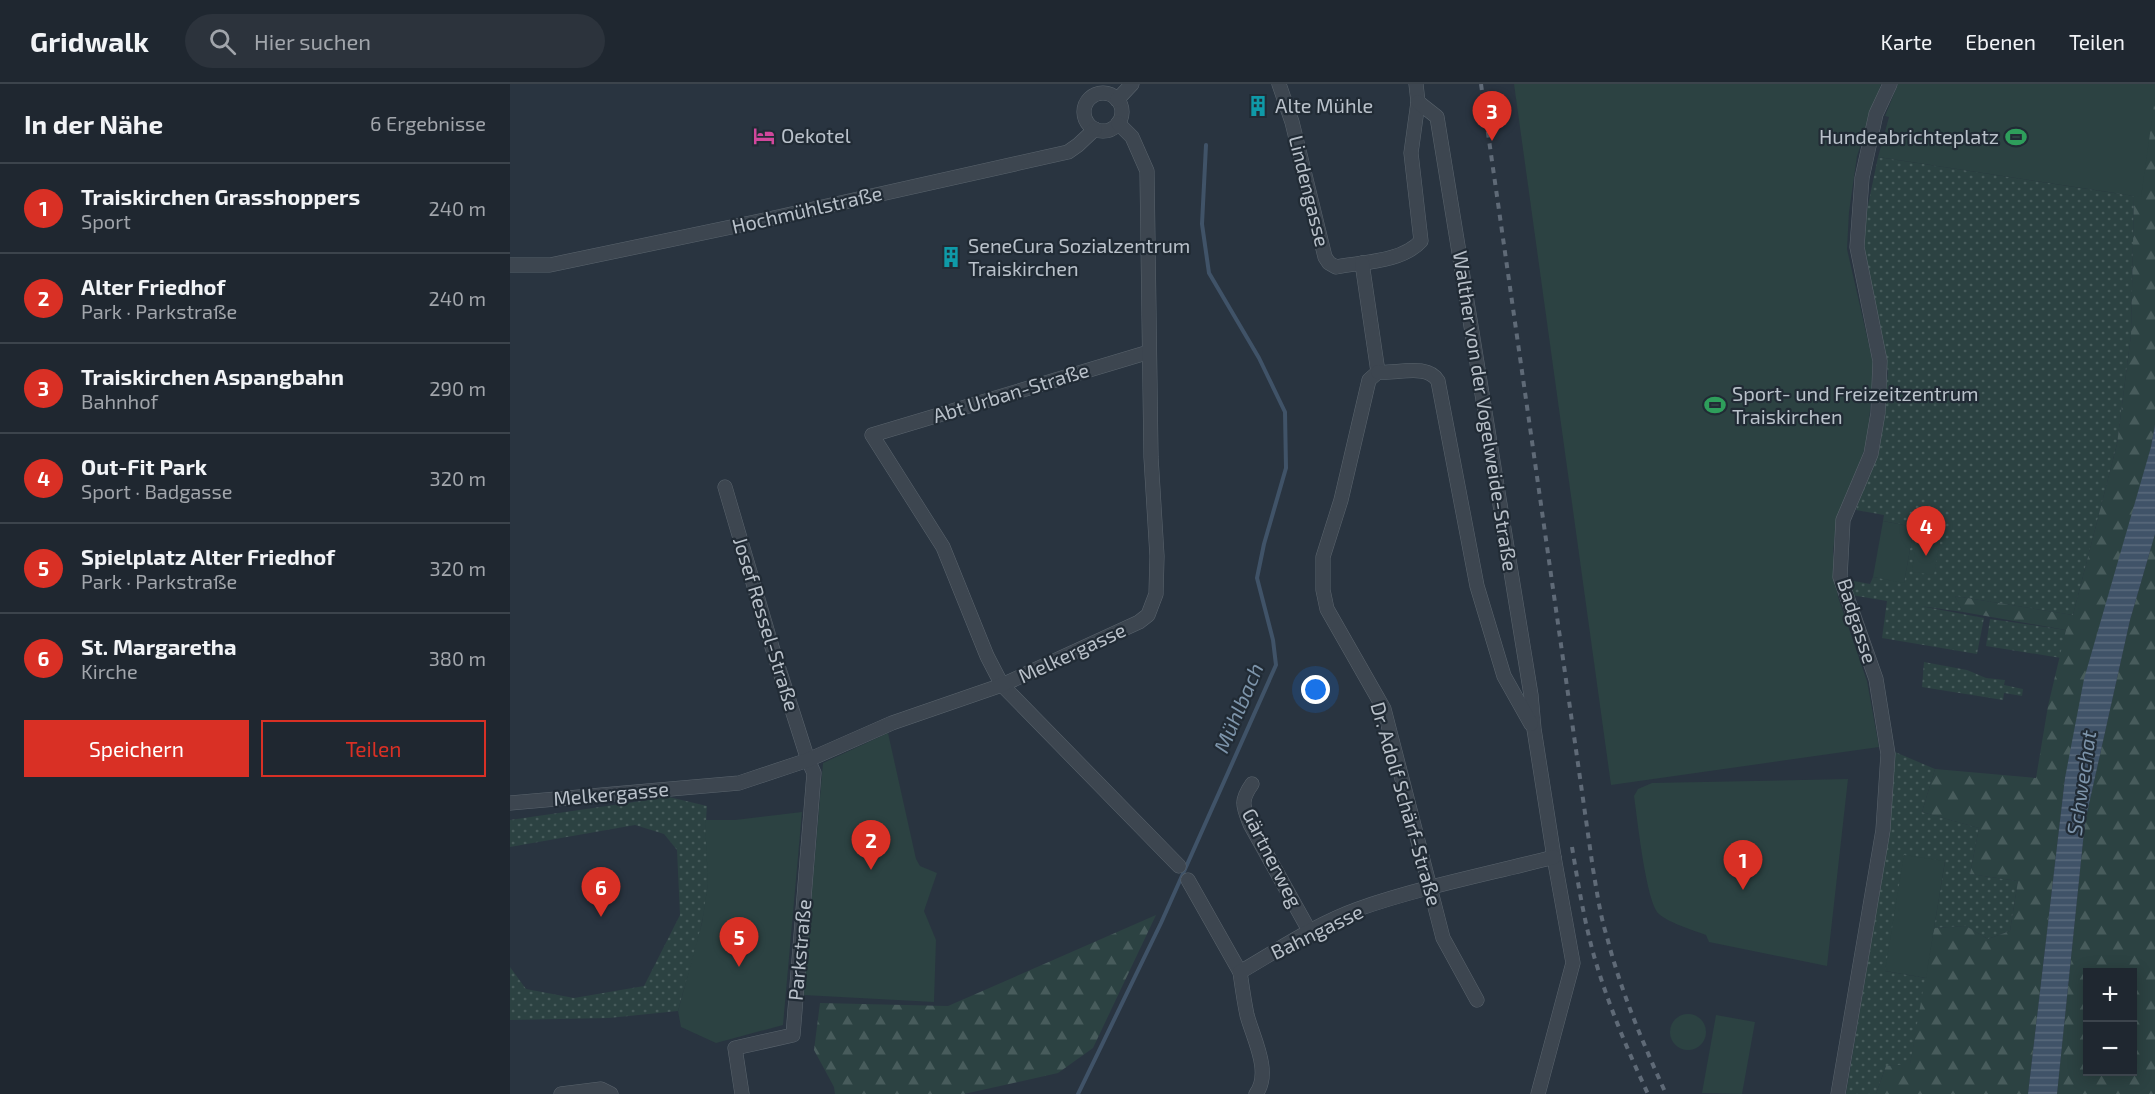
<!DOCTYPE html>
<html lang="de">
<head>
<meta charset="utf-8">
<style>
	:root { --surface:#1f2730; --page:#2c333c; --text:#f1f3f6; --muted:#a1a5ab; --line:#3c444c; --accent:#d93025 }
	body { margin:0; font-family:"Exo 2",sans-serif; background:var(--page); color:var(--text) }
	.controls { position:absolute; right:18px; bottom:18px; display:grid; overflow:hidden; border-radius:0px; box-shadow:0 3px 15px #0003 }
	.controls button { width:54px; height:54px; display:grid; place-items:center; padding:0; border:0; border-bottom:2px solid var(--line); background:var(--surface); color:var(--text); font:30px sans-serif }
	.you { position:absolute; left:806px; top:606px; width:21px; height:21px; margin:-15px; border:4px solid #fff; border-radius:50%; background:#1a73e8; box-shadow:0 0 0 9px #1a73e833 }
	.badge { display:grid; place-items:center; width:39px; height:39px; border-radius:50%; background:var(--accent); color:#fff; font-size:20px; font-weight:700 }
	.pin { position:absolute; translate:-50% -50px; filter:drop-shadow(0 2px 3px #0008) }
	.pin::after { content:''; position:absolute; top:32px; width:21px; height:18px; background:inherit; clip-path:polygon(0 0,100% 0,50% 100%) }
	.list { margin:0; padding:0; list-style:none }
	h2 { display:flex; justify-content:space-between; align-items:center; height:78px; margin:0; padding:0 24px; font-size:26px }
	h2 small { font-size:20px; font-weight:400; color:var(--muted) }
	.list li { display:grid; grid-template-columns:39px 1fr auto; gap:18px; align-items:center; box-sizing:border-box; height:90px; padding:0 24px; border-top:2px solid var(--line) }
	.list b { display:block; font-size:22px; white-space:nowrap }
	.list p { margin:0; font-size:20px; white-space:nowrap; color:var(--muted) }
	.list em { font-size:20px; font-style:normal; color:var(--muted) }
	.actions { display:flex; gap:12px; padding:18px 24px }
	.actions a { flex:1; padding:14px 0; border:2px solid var(--accent); border-radius:0px; text-align:center; font-size:21px; color:var(--accent) }
	.actions .main { background:var(--accent); color:#fff }
	.icon { flex:none; width:33px; height:33px; fill:none; stroke:currentColor; stroke-width:2; stroke-linecap:round; stroke-linejoin:round }
	.map { position:relative; flex:none; width:1645px; height:1010px; overflow:hidden }
	header { display:flex; align-items:center; gap:36px; box-sizing:border-box; height:84px; padding:0 30px; background:var(--surface); border-bottom:2px solid var(--line) }
	header strong { font-size:28px }
	nav { display:flex; gap:33px; margin-inline-start:auto; font-size:21px }
	.search { width:420px; height:54px; background:var(--page); display:flex; align-items:center; gap:15px; box-sizing:border-box; padding:0 21px; border-radius:33px; color:var(--muted); font-size:22px }
	main { display:flex }
	aside { flex:1; background:var(--surface) }
	.map>svg:first-child { display:block }
</style>
</head>
<body>
<header>
<strong>Gridwalk</strong>
<div class="search"><svg class="icon" aria-label="search" viewBox="0 0 24 24"><circle cx="10" cy="10" r="6"/><path d="M15 15l6 6"/></svg>Hier suchen</div>
<nav><a>Karte</a><a>Ebenen</a><a>Teilen</a></nav>
</header>
<main>
<aside>
<h2>In der Nähe<small>6 Ergebnisse</small></h2>
<ul class="list">
<li><span class="badge">1</span><div><b>Traiskirchen Grasshoppers</b><p>Sport</p></div><em>240 m</em></li>
<li><span class="badge">2</span><div><b>Alter Friedhof</b><p>Park · Parkstraße</p></div><em>240 m</em></li>
<li><span class="badge">3</span><div><b>Traiskirchen Aspangbahn</b><p>Bahnhof</p></div><em>290 m</em></li>
<li><span class="badge">4</span><div><b>Out-Fit Park</b><p>Sport · Badgasse</p></div><em>320 m</em></li>
<li><span class="badge">5</span><div><b>Spielplatz Alter Friedhof</b><p>Park · Parkstraße</p></div><em>320 m</em></li>
<li><span class="badge">6</span><div><b>St. Margaretha</b><p>Kirche</p></div><em>380 m</em></li>
</ul>
<div class="actions"><a class="main">Speichern</a><a>Teilen</a></div>
</aside>
<div class="map">
<svg width="1645" height="1010" viewBox="0 0 1645 1010">
	<defs>
		<pattern id="grass-dots" width="8" height="8" patternUnits="userSpaceOnUse" patternTransform="scale(1.5)"><rect width="8" height="8" fill="#2c4242"/><path d="M2 2h.1M6 6h.1" fill="none" stroke="#485c5c" stroke-width="1.8" stroke-linecap="round"/></pattern>
		<pattern id="forest-firs" width="22" height="20" patternUnits="userSpaceOnUse" patternTransform="scale(1.5)"><rect width="22" height="20" fill="#2c4242"/><path d="M5 1l3.5 6h-7zM16 11l3.5 6h-7z" fill="#485c5c"/></pattern>
		<pattern id="water-rules" width="6" height="5" patternUnits="userSpaceOnUse" patternTransform="scale(1.5)"><rect width="6" height="5" fill="#405368"/><path d="M0 2.5h6" fill="none" stroke="#5a6a7c"/></pattern>
	</defs>
	<rect width="100%" height="100%" fill="#293440"/>
	<!-- grass -->
	<g fill="url(#grass-dots)">
		<polygon points="1368,73 1624,112 1621,251 1607,360 1563,531 1445,512 1453,528 1410,522 1474,534 1467,570 1372,554 1377,517 1341,511 1338,496 1360,500 1363,493 1394,498 1404,443 1373,437 1374,431 1346,426 1371,351 1378,288 1356,175 1353,145"/>
		<polygon points="1480,535 1556,546 1551,574 1476,562"/>
		<polygon points="1414,578 1457,586 1476,594 1495,596 1494,601 1513,605 1512,612 1494,609 1493,616 1412,603"/>
		<polygon points="1385,668 1425,685 1412,728 1469,744 1460,790 1508,797 1500,847 1478,855 1456,842 1424,844 1435,777 1375,887 1416,894 1400,981 1376,982 1366,1010 1336,1010 1379,751"/>
		<path d="M 159,713 L 197,722 C 194,748 201,774 198,801 C 194,844 179,886 168,927 L 99,934 L 0,936 L 0,883 L 16,905 L 64,914 L 134,902 L 170,831 L 167,766 L 154,750 L 125,741 L 0,763 L 0,736 Z"/>
	</g>
	<!-- forest -->
	<g fill="url(#forest-firs)" fill-rule="evenodd">
		<polygon points="1645,0 1645,341 1641,363 1555,694 1518,1010 1366,1010 1376,982 1400,980 1424,844 1456,842 1478,855 1500,847 1508,797 1460,790 1469,744 1412,728 1425,685 1526,694 1538,622 1556,546 1453,528 1445,512 1563,531 1607,360 1621,251 1624,112 1605,109"/>
		<path d="M 1645,450 L 1645,1010 L 1547,1010 L 1575,738 L 1620,536 ZM 1578,888 L 1622,888 L 1622,988 L 1578,988 Z"/>
		<polygon points="646,831 583,964 548,989 454,1010 325,1010 324,1003 304,966 310,919 438,922"/>
	</g>
	<!-- green -->
	<g fill="#2c4242">
		<polygon points="1004,0 1371,0 1347,72 1339,128 1337,165 1364,283 1357,359 1326,440 1323,468 1328,513 1357,597 1369,663 1101,701"/>
		<polygon points="1388,0 1645,0 1645,14 1631,113 1368,73 1379,33 1375,32"/>
		<polygon points="1373,437 1404,443 1394,499 1363,493"/>
		<polygon points="1407,454 1430,457 1424,491 1402,488"/>
		<polygon points="378,649 406,775 410,782 427,789 414,827 426,856 424,918 293,911 313,679"/>
		<path d="M 1338,695 L 1317,882 L 1199,858 L 1196,851 C 1183,846 1159,839 1149,830 C 1136,819 1127,732 1124,712 L 1128,705 L 1142,699 Z"/>
		<polygon points="292,728 273,941 206,959 171,943 168,927 192,839 198,799 195,736 225,736"/>
		<polygon points="1394,771 1435,777 1416,894 1375,887"/>
		<circle cx="1178" cy="948" r="18"/>
		<polygon points="1206,931 1245,938 1232,1010 1192,1009"/>
	</g>
	<!-- water -->
	<polygon fill="url(#water-rules)" points="1645,341 1645,450 1620,536 1575,738 1547,1010 1518,1010 1555,694 1574,595 1641,363"/>
	<g fill="none" stroke-linecap="round" stroke-linejoin="round">
		<!-- stream -->
		<polyline stroke="#405368" stroke-width="4" points="568,1010 651,839 766,581 763,556 747,494 754,460 776,384 775,328 749,274 699,189 692,140 696,61"/>
		<defs>
			<g id="minor">
				<path d="M 769,0 L 782,38 L 815,173 L 819,179 L 826,183 C 853,178 892,178 911,157 L 901,69 L 908,18 L 906,0"/>
				<circle cx="593" cy="28" r="19"/>
				<polyline points="607,16 622,0"/>
				<polyline points="908,18 927,33 1021,611 1024,645 1044,773 1063,879 1028,1010"/>
				<polyline points="852,179 868,288"/>
				<polyline points="0,181 40,181 259,135 558,68 568,61 585,45"/>
				<polyline points="639,268 362,351 433,463 477,572 492,601 669,782"/>
				<polyline points="868,288 859,296 831,416 813,473 813,506 817,525 874,625 933,854 967,916"/>
				<path d="M 868,288 C 886,290 918,279 928,297 L 967,502 L 994,592 L 1021,640"/>
				<polyline points="215,403 262,563 298,676 304,689 283,951 225,964 232,1010"/>
				<path d="M 742,700 C 730,717 733,722 740,740 L 800,848"/>
				<polyline points="0,719 229,699 298,676 382,639 492,601 629,538 638,531 646,510 647,472 641,373 637,87 622,53 608,39"/>
				<polyline points="678,796 730,888"/>
				<polyline points="51,1010 91,1005 101,1010"/>
				<path d="M 746,1010 C 762,988 743,954 737,931 C 734,917 732,902 730,888 C 768,866 806,840 848,825 C 911,803 978,790 1044,773"/>
				<polyline points="1328,1010 1373,746 1378,670 1366,595 1330,493 1333,436 1361,370 1368,329 1370,277 1347,163 1352,94 1366,30 1380,0"/>
			</g>
		</defs>
		<!-- minor casing -->
		<use href="#minor" stroke="#5a646d" stroke-width="15"/>
		<!-- minor -->
		<use href="#minor" stroke="#3d4650" stroke-width="14"/>
		<!-- rail -->
		<g stroke="#5f6a77" stroke-width="4" stroke-dasharray="6 6" stroke-linecap="butt">
			<path d="M 971,0 L 1083,785 C 1087,808 1090,831 1097,853 C 1111,908 1133,959 1156,1010"/>
			<path d="M 1062,763 C 1068,799 1074,836 1084,872 C 1098,920 1117,965 1138,1010"/>
		</g>
	</g>
	<!-- icons -->
	<defs>
		<symbol id="building-bare" viewBox="-9 -9 18 18"><path d="M-4-6H4V6H1V3H-1V6H-4ZM-2.5-4.3h1.7v1.8h-1.7ZM.8-4.3h1.7v1.8H.8ZM-2.5-1h1.7V.8h-1.7ZM.8-1h1.7V.8H.8Z" fill="#0f9aa8" stroke="#212b35" stroke-width="2.5" paint-order="stroke"/></symbol>
		<symbol id="hotel-bare" viewBox="-9 -9 18 18"><path d="M-6-4.5h1.5V1H6V5H4.5V3h-9V5H-6ZM-4 0a1.8 1.8 0 1 1 3.6 0ZM.5 0V-2.5h3Q6-2.5 6 0Z" fill="#d1479c" stroke="#212b35" stroke-width="2.5" paint-order="stroke"/></symbol>
		<symbol id="stadium-bare" viewBox="-9 -9 18 18"><path d="M0-5a6.5 5 0 1 0 0 10a6.5 5 0 1 0 0-10ZM-3.5-1.8h7v3.6h-7Z" fill="#2e9e5b" stroke="#212b35" stroke-width="2.5" paint-order="stroke"/></symbol>
	</defs>
	<g fill-rule="evenodd">
		<use href="#building-bare" x="733" y="7" width="30" height="30"/>
		<use href="#hotel-bare" x="239" y="37" width="30" height="30"/>
		<use href="#stadium-bare" x="1491" y="38" width="30" height="30"/>
		<use href="#building-bare" x="426" y="158" width="30" height="30"/>
		<use href="#stadium-bare" x="1190" y="306" width="30" height="30"/>
	</g>
	<g text-anchor="middle" stroke-width="4.5" stroke-linejoin="round" paint-order="stroke">
		<!-- poi labels -->
		<g font-size="20" fill="#b9c1ca" stroke="#212b35" text-anchor="start">
			<text x="765" y="29">Alte Mühle</text>
			<text x="271" y="59">Oekotel</text>
			<text x="1489" y="60" text-anchor="end">Hundeabrichteplatz</text>
			<text x="458" y="169">SeneCura Sozialzentrum<tspan x="458" dy="23">Traiskirchen</tspan></text>
			<text x="1222" y="317">Sport- und Freizeitzentrum<tspan x="1222" dy="23">Traiskirchen</tspan></text>
		</g>
		<!-- street labels -->
		<g font-size="20" fill="#b9c1ca" stroke="#212b35">
			<text transform="translate(799 107) rotate(76)" y="7">Lindengasse</text>
			<text transform="translate(297 126) rotate(-13)" y="7">Hochmühlstraße</text>
			<text transform="translate(501 309) rotate(-17)" y="7">Abt Urban-Straße</text>
			<text transform="translate(975 327) rotate(81)" y="7">Walther von der Vogelweide-Straße</text>
			<text transform="translate(1347 537) rotate(72)" y="7">Badgasse</text>
			<text transform="translate(256 540) rotate(73)" y="7">Josef Ressel-Straße</text>
			<text transform="translate(562 569) rotate(-25)" y="7">Melkergasse</text>
			<text transform="translate(101 710) rotate(-5)" y="7">Melkergasse</text>
			<text transform="translate(896 720) rotate(74)" y="7">Dr. Adolf Schärf-Straße</text>
			<text transform="translate(762 774) rotate(63)" y="7">Gärtnerweg</text>
			<text transform="translate(807 848) rotate(-26)" y="7">Bahngasse</text>
			<text transform="translate(290 866) rotate(-85)" y="7">Parkstraße</text>
		</g>
		<!-- water labels -->
		<g font-size="21" font-style="italic" fill="#7d94aa" stroke="#212b35">
			<text transform="translate(729 624) rotate(-67)" y="7">Mühlbach</text>
			<text transform="translate(1572 699) rotate(-82)" y="7">Schwechat</text>
		</g>
	</g>
</svg>
<div class="controls">
<button>+</button>
<button>−</button>
</div>
<div class="you"></div>
<div class="pin badge" style="left:1233px;top:806px">1</div>
<div class="pin badge" style="left:361px;top:786px">2</div>
<div class="pin badge" style="left:982px;top:57px">3</div>
<div class="pin badge" style="left:1416px;top:472px">4</div>
<div class="pin badge" style="left:229px;top:883px">5</div>
<div class="pin badge" style="left:91px;top:833px">6</div>
</div>
</main>
</body>
</html>
